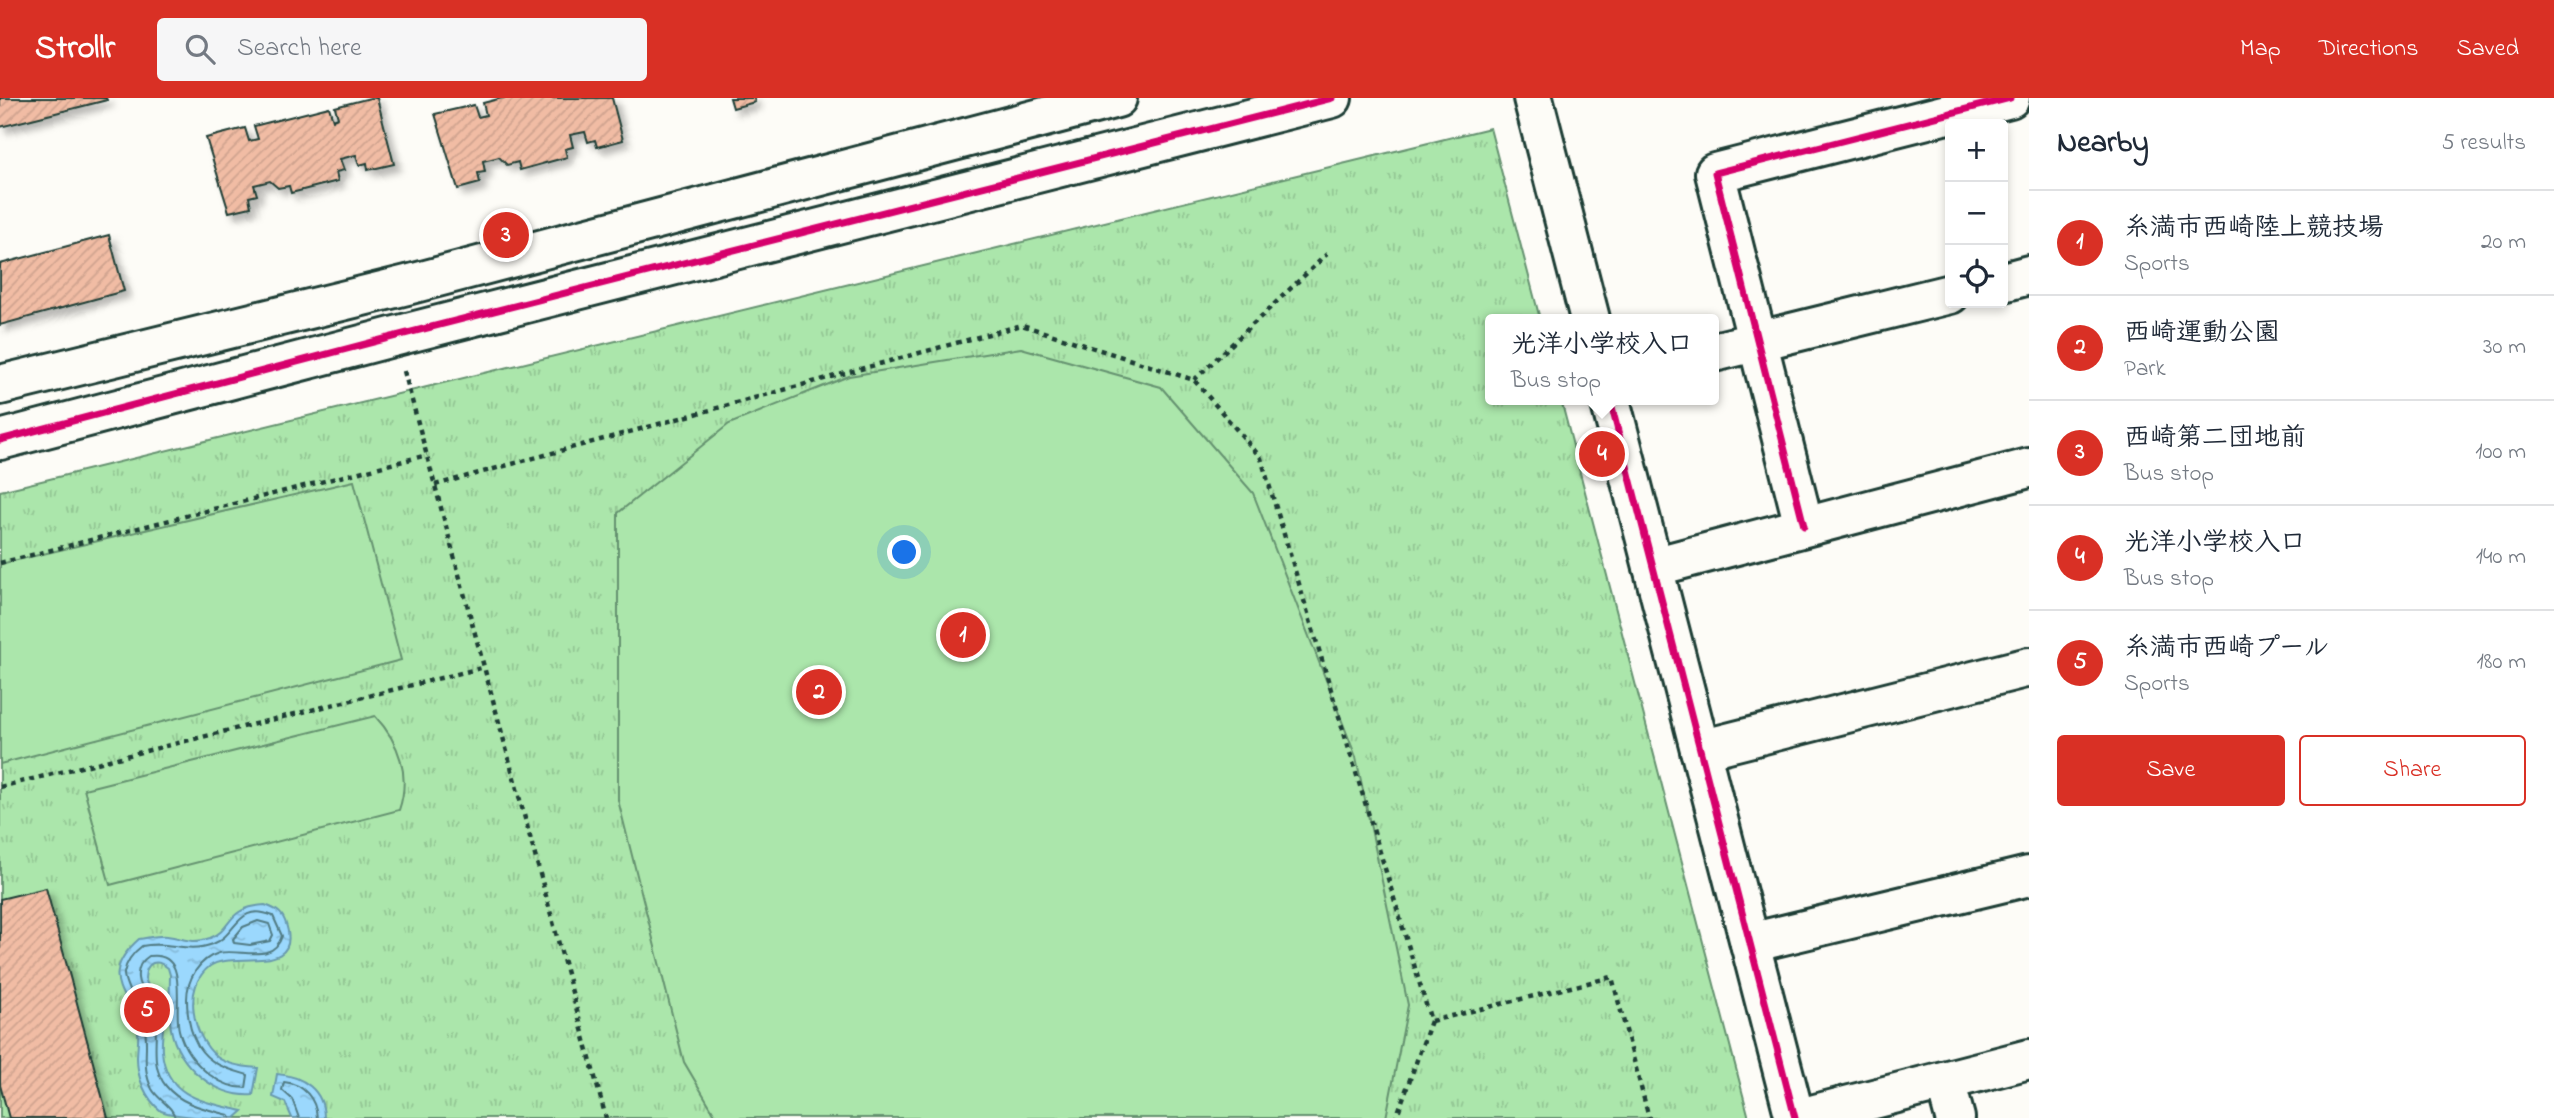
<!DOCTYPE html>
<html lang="en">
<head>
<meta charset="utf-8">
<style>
	:root { --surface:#fff; --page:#f6f6f7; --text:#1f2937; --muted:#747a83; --line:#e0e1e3; --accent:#d93025 }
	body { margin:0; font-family:"Indie Flower","Klee One",sans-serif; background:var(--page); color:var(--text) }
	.controls { position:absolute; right:21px; top:21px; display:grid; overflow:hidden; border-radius:7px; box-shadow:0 4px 10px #0003 }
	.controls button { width:63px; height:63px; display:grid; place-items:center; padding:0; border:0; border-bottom:2px solid var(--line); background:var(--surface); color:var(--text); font:35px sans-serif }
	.you { position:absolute; left:905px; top:455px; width:24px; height:24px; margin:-18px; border:5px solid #fff; border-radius:50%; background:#1a73e8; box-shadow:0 0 0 10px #1a73e833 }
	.badge { display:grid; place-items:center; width:46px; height:46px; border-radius:50%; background:var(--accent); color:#fff; font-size:23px; font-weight:700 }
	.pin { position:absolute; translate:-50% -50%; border:4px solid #fff; box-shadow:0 2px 7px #0006 }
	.popup { position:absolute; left:1485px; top:216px; width:234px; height:91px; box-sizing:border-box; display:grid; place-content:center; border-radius:7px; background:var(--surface); filter:drop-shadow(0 2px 5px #0005); font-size:23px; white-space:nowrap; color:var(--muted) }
	.popup b { font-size:26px; color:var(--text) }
	.popup::after { content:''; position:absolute; left:50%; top:100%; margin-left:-14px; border:14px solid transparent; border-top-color:var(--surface) }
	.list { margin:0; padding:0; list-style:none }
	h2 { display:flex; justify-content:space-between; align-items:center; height:91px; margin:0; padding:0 28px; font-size:30px }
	h2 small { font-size:23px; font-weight:400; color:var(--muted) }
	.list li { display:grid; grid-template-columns:46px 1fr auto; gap:21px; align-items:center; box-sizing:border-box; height:105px; padding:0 28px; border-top:2px solid var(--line) }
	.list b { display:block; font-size:26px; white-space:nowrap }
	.list p { margin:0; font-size:23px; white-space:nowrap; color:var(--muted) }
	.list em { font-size:23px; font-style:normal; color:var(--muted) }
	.actions { display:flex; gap:14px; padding:21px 28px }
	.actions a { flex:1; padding:16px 0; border:2px solid var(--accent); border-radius:7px; text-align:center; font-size:24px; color:var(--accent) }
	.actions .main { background:var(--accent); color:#fff }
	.icon { flex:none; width:38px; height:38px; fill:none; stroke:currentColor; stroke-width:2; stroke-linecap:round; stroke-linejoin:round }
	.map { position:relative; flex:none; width:2029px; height:1020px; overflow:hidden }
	header { display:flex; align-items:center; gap:42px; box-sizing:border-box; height:98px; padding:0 35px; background:var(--accent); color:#fff }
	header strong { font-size:33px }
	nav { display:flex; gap:38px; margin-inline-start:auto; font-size:24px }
	.search { width:490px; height:63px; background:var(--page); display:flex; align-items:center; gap:18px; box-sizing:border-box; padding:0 24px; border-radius:7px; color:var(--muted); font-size:26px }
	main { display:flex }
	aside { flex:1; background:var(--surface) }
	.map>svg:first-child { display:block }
</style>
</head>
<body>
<header>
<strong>Strollr</strong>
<div class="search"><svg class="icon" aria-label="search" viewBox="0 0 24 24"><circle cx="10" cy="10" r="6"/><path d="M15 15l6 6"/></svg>Search here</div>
<nav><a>Map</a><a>Directions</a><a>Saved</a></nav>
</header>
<main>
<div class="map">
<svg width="2029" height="1020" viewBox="0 0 2029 1020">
	<defs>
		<pattern id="grass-tufts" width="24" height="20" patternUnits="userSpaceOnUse" patternTransform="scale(1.75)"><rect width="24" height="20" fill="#abe6ab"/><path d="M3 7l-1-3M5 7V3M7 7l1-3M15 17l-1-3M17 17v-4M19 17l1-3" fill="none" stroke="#93c694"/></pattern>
		<pattern id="water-ripples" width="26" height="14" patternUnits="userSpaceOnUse" patternTransform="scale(1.75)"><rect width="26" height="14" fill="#9bd8fd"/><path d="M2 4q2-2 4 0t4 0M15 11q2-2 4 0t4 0" fill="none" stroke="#85bad9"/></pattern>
		<pattern id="building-hatch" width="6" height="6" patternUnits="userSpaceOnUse" patternTransform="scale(1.75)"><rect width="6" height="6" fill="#f1bca4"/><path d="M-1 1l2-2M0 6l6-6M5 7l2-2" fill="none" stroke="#cea28e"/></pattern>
		<filter id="shadow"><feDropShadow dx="6" dy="6" stdDeviation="3.5" flood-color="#0004"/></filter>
	</defs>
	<rect width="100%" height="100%" fill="#fdfcf7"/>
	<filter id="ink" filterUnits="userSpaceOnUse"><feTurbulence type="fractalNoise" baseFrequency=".0143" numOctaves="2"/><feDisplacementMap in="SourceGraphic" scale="14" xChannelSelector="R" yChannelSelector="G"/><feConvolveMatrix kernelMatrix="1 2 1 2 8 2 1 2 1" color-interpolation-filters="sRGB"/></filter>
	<g filter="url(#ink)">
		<!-- grass -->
		<polygon fill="url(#grass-tufts)" stroke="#659270" stroke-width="2" points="1490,30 1540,221 1490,221 1490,302 1561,302 1749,1020 0,1020 0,393"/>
		<!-- pitch -->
		<g fill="#abe6ab" stroke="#659270" stroke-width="2">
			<polygon points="1021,250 1161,289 1253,395 1356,659 1408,907 1386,1020 717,1020 684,964 618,702 618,415 729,326 849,278"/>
			<polygon points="354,383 401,562 0,666 0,466"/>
			<path d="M 375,618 C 399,644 411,677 399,712 L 110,787 L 84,691 Z"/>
		</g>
		<!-- water -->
		<g fill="url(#water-ripples)" stroke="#699aad" stroke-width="2">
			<path d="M 265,807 C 275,811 281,813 285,823 C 306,880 232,852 210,868 C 182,889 192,938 217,959 C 227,967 245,969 258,970 L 253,997 C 216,1000 177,967 171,931 C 168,914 170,894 170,877 L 168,870 C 156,860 146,864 145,880 C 149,895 161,904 163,920 C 164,931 161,942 162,953 C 166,1000 205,1004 243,1013 L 235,1020 C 213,1020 179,1020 161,1013 C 145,1000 137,979 137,960 C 137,949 140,938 137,927 C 133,909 114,891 118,872 C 120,860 130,849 139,841 C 148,840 158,837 167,838 C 185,840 189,847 210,840 C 234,831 224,810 265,807 Z"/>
			<path d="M 277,976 C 303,978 324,992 324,1020 L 292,1020 L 285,1004 L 273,999 Z"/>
		</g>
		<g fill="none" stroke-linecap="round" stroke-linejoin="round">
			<!-- shore -->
			<g stroke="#517b84" stroke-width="2">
				<polygon points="258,823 269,826 273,837 270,843 250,847 234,845 233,841 243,829"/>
				<path d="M 175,1020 C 173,1008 158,1002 152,991 C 140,967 150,948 144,926 C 140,912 123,886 124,875 C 126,864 134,854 142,848 C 168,842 187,856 213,846 C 237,837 237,803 273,818 L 282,838 C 273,867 240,850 219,855 C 199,861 187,881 187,901 C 187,916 190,934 198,948 C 210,967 228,971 248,977 L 246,990 C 233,990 221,985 210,977 C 196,966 183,950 179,932 C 173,908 191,853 149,858 C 141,863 137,870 138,880 C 139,893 151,902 154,914 C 160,938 148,966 166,988 C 181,1007 207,1011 229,1017 L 231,1020"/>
				<path d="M 299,1020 L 292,1001 L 282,992 L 284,984 C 304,986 316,1001 317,1020"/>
			</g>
		</g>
		<!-- building -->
		<g fill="url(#building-hatch)" stroke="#1f3d34" stroke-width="2" filter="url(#shadow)">
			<polygon points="0,0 106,0 107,2 0,29"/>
			<polygon points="370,0 377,0 394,66 368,72 367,65 359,67 356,57 340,61 344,72 336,74 338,83 291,95 289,88 278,90 270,83 254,87 257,97 249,99 251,109 229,114 206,40 245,30 249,43 258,41 254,28 329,9 333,22 338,20 335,9"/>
			<polygon points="502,0 612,0 623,42 597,49 595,42 588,44 585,34 570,37 573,49 565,51 567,59 520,72 518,64 507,67 499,59 483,63 485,74 478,75 480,85 458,91 435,16 474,7 478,19 486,17 483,5"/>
			<polygon points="730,0 754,0 755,4 733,10"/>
			<polygon points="109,137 124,193 0,227 0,166"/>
			<polygon points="46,790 108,1020 9,1020 0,987 0,801"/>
		</g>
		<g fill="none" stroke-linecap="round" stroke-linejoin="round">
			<defs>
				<g id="minor">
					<polyline points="1533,0 1590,221"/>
					<polyline points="2003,184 2029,177"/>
					<polyline points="1714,254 1950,196"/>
					<polyline points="0,287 407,187 1117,0"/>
					<polyline points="1610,302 1795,1020"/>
					<polyline points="0,342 396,238 1332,0"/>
					<polyline points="1804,428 1715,75 2010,0"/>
					<polyline points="1653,469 2029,370"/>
					<polyline points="1700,652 2029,569"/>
					<polyline points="1750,845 2029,778"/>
					<polyline points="1945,983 1955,1020"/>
					<polyline points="1800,1020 2029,961"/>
				</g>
			</defs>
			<!-- minor casing -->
			<use href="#minor" stroke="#1f3d34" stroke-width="44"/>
			<!-- path -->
			<g stroke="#1f3d34" stroke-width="4.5" stroke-dasharray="5 5" stroke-linecap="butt">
				<polyline points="404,273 606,1020"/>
				<polyline points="1194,282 1327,156"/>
				<polyline points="435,387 1022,227 1194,282 1261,360 1431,923 1396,1020"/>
				<polyline points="0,465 427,357"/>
				<polyline points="0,689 485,569"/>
				<polyline points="1431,923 1612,879 1649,1020"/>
			</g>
			<!-- minor -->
			<use href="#minor" stroke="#fdfcf7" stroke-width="38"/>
			<defs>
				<g id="cycleway">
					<polyline points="1610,302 1795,1020"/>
					<polyline points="0,342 396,238 1332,0"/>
					<polyline points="1804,428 1715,75 2010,0"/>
				</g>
			</defs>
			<!-- cycleway casing -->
			<use href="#cycleway" stroke="#fdfcf7" stroke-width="11"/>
			<!-- cycleway -->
			<use href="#cycleway" stroke="#d6006c" stroke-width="7"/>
		</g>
	</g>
</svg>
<div class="controls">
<button>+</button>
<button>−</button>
<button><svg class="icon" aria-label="locate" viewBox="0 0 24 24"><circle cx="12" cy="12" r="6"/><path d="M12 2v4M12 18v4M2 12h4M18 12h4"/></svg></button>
</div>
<div class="you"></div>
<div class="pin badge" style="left:963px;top:537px">1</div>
<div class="pin badge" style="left:819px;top:594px">2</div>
<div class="pin badge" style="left:506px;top:137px">3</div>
<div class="pin badge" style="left:1602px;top:356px">4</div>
<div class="popup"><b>光洋小学校入口</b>Bus stop</div>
<div class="pin badge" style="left:147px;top:912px">5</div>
</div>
<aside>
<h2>Nearby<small>5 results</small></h2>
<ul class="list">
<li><span class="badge">1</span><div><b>糸満市西崎陸上競技場</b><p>Sports</p></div><em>20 m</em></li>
<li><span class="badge">2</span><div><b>西崎運動公園</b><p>Park</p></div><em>30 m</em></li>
<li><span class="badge">3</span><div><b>西崎第二団地前</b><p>Bus stop</p></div><em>100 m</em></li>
<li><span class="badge">4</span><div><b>光洋小学校入口</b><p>Bus stop</p></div><em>140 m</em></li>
<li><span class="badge">5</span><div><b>糸満市西崎プール</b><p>Sports</p></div><em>180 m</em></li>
</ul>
<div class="actions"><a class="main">Save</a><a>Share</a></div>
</aside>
</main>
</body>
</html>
